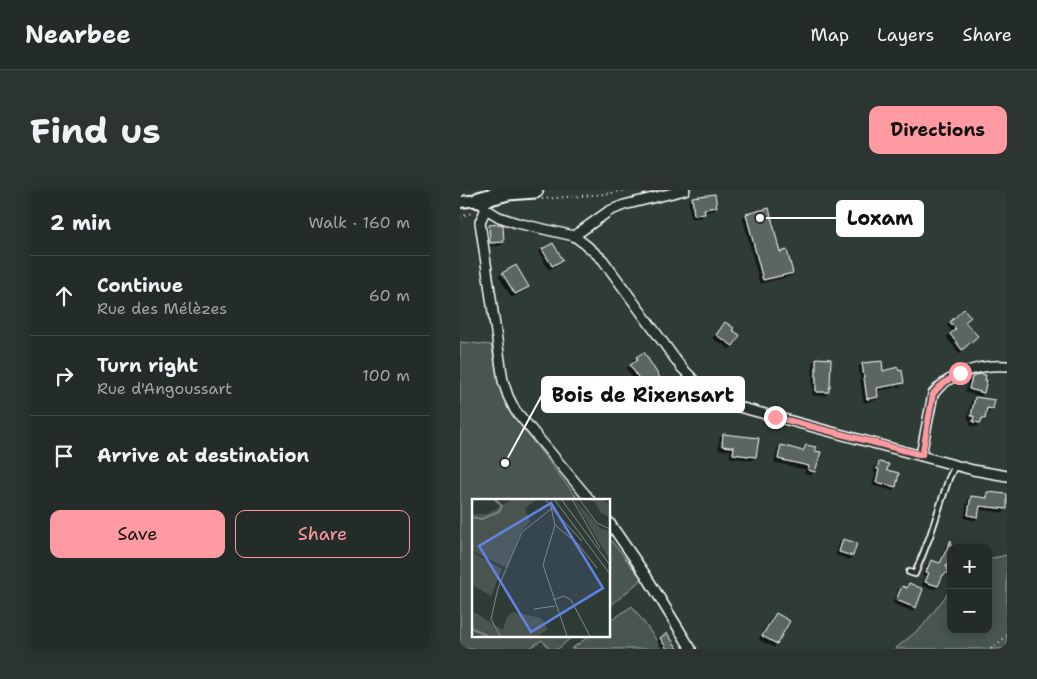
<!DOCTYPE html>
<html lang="en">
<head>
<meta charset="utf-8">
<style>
	:root { --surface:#232c28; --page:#2b3430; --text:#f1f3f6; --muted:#a3a7a8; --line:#404845; --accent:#ff9aa2 }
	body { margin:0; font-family:"Shantell Sans",sans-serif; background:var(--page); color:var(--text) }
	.controls { position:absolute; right:15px; bottom:15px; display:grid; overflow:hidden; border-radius:10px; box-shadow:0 2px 12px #0003 }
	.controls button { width:45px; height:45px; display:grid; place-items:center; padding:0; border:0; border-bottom:1px solid var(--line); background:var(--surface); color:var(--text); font:25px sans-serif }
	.stop { position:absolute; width:15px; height:15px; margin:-11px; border:4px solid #ff9aa2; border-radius:50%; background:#fff }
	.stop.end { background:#ff9aa2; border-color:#fff; box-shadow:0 1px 5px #0008 }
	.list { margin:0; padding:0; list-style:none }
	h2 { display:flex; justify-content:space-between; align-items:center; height:65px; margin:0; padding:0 20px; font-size:21px }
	h2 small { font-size:16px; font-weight:400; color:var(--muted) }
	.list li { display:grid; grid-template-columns:32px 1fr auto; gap:15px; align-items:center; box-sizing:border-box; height:80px; padding:0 20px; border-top:1px solid var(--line) }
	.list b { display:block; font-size:19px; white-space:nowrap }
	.list p { margin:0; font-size:16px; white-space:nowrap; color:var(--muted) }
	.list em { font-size:16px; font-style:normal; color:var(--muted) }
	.actions { display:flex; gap:10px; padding:15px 20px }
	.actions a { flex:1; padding:11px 0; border:1px solid var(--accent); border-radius:10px; text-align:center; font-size:18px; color:var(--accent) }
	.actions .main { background:var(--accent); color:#111 }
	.icon { flex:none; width:28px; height:28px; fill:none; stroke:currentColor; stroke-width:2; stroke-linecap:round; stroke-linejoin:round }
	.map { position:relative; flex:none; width:547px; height:459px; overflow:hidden; border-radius:10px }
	header { display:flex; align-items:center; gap:30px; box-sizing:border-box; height:70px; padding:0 25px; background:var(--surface); border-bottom:1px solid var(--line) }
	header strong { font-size:24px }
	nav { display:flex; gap:28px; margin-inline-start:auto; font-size:18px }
	.intro { display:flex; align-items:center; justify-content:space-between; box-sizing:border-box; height:120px; padding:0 30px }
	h1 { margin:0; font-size:35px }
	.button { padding:12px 22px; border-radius:10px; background:var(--accent); color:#111; font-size:18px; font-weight:700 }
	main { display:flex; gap:30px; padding:0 30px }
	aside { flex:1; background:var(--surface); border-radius:10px; box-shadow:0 2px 12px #0003 }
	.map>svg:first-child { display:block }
</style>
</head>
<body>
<header>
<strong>Nearbee</strong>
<nav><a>Map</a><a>Layers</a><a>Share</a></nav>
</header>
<div class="intro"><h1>Find us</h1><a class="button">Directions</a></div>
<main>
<aside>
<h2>2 min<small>Walk · 160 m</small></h2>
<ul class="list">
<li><svg class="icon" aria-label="ahead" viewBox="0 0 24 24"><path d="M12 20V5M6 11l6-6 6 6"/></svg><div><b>Continue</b><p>Rue des Mélèzes</p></div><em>60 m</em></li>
<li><svg class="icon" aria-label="right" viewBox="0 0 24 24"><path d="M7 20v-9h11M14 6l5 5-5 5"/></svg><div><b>Turn right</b><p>Rue d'Angoussart</p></div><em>100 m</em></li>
<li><svg class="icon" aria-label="arrive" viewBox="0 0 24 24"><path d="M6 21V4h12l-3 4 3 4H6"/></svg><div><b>Arrive at destination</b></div></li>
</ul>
<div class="actions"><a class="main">Save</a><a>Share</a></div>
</aside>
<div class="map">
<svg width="547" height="459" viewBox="0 0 547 459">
	<defs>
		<filter id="shadow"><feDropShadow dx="-3" dy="3" stdDeviation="0" flood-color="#0009"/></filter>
	</defs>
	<rect width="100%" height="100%" fill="#2f3b35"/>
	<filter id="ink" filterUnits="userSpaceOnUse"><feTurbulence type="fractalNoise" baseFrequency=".02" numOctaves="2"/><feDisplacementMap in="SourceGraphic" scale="10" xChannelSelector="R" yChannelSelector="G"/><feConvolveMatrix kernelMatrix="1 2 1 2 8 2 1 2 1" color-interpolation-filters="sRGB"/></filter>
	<g filter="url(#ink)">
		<!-- green -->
		<g fill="#4a544f" stroke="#a4aaa7">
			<polygon points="0,152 31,155 41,202 49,220 61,236 119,310 14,310 14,445 114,445 98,459 90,459 82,450 69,459 0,459"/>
			<polygon points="149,348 182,389 149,417"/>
			<polygon points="547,365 547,459 435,459 462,437 491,399 491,440 528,440 528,369"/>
			<polygon points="172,416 203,459 111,459 131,445 149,445 149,432"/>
		</g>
		<!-- building -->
		<g fill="#5b6661" stroke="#fff" filter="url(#shadow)">
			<polygon points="255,4 257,17 244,19 245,24 234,25 232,7"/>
			<polygon points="309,18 320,62 327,60 333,83 303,90 286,24"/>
			<polygon points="41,34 43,35 44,52 30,53 29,35"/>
			<polygon points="93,53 103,70 92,76 82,59"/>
			<polygon points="56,75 69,97 55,104 42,83"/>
			<polygon points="504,119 511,127 505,132 518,146 502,160 490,144 496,139 490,132"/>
			<polygon points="265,132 274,138 272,140 280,145 273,156 256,145"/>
			<polygon points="184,162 202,191 195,196 191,190 183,195 170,175 178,170 176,167"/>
			<polygon points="356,168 371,169 370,197 369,198 369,202 356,202"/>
			<polygon points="422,171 423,181 438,177 439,181 442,180 444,193 417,198 418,207 407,209 402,173"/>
			<polygon points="521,184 526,185 525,190 527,190 524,203 509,199 512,187 514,187 515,185"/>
			<polygon points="515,207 535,210 533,219 527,218 525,229 522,228 521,233 513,232 514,226 511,226"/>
			<polygon points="263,244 299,248 296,267 273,264 274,257 262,256"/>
			<polygon points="321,255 343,261 346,255 356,257 355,261 361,262 355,282 348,280 349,276 318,269"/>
			<polygon points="419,272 429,274 427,280 439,283 436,297 416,292 419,280 417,279"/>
			<polygon points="527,302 547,304 547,319 520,316 518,327 508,325 511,306 527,308"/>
			<polygon points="383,349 397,353 393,366 379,362"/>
			<polygon points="491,350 491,368 486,376 489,382 483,385 478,396 465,392 469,383 466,382 471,370 480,373"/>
			<polygon points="449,393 463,399 456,418 436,410 442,396 447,398"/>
			<polygon points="316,423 330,431 317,454 302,446"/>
			<polygon points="207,443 218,459 207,459 200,448"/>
		</g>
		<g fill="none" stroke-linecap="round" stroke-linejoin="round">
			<defs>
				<polyline id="service" points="449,382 455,384 470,346 489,288 495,276"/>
				<g id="minor">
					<polyline points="19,10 26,19 39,27 57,33 114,46 126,55 143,70 221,177 230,186 237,194 248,203 266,213 279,217 513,280 547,286"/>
					<polyline points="26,19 20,32 43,191 48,206 55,220 130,310"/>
					<polyline points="114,46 149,21 164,15 225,0"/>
					<path d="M 461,265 L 473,204 C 489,183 521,174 547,176"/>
					<polyline points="149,332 185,384 231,459"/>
				</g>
				<polyline id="tertiary" points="0,12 19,10"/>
				<polyline id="motorway" points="19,10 48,2 75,0"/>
			</defs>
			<!-- service casing -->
			<use href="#service" stroke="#fff" stroke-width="8"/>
			<!-- minor casing -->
			<use href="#minor" stroke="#fff" stroke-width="12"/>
			<!-- tertiary casing -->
			<use href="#tertiary" stroke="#fff" stroke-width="14"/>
			<!-- motorway casing -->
			<use href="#motorway" stroke="#fff" stroke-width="19"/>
			<!-- path -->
			<g stroke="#fff" stroke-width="2" stroke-dasharray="1 4" stroke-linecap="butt">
				<polyline points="82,9 145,4 170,0"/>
				<polyline points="0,27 14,22"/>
				<polyline points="531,459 547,446"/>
			</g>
			<!-- service -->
			<use href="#service" stroke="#26332d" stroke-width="4.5"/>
			<!-- minor -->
			<use href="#minor" stroke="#26332d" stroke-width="9"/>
			<!-- tertiary -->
			<use href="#tertiary" stroke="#26332d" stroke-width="10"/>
			<!-- motorway -->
			<use href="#motorway" stroke="#26332d" stroke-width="15"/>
		</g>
	</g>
	<g fill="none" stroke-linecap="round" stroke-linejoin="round" filter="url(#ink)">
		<!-- route -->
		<path stroke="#ff9aa2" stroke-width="6" d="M 315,227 L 462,265 L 473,204 C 480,194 490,189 500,183"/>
	</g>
	<!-- overview -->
	<g transform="translate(12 309)">
		<rect width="138" height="138" fill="#2f3b35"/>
		<path d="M 41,0 L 66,0 L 53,9 L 58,23 L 49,32 L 35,69 L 0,52 L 0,15 L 15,15 ZM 102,0 L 128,29 L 137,32 L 137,60 ZM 113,0 L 129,0 L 136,4 L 137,18 L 129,14 L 123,3 ZM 0,53 L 30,70 L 19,97 L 0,86 ZM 0,112 L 31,131 L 34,120 L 40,113 L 69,119 L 76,130 L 66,137 L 8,137 L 0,134 Z" fill="#4a544f"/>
		<path fill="none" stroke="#707975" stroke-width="2.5" d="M 0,18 L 10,20 L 27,13 L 30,7 L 22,0M 0,130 L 16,137"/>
		<path fill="none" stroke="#828986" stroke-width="1" d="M 73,0 L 79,8 L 83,26 L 71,66 L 95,137M 82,0 L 138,75M 89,0 L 138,66M 100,0 L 128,49M 107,0 L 125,24 L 138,30M 79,8 L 110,42M 83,26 L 106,45 L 125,69M 81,101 L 92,97 L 99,101 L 118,137M 62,110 L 83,107M 28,137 L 19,120 L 26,89 L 50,33 L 79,10"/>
		<path fill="#6183e4" fill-opacity="0.15" stroke="#6183e4" stroke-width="2.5" d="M 79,4 L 131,89 L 59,133 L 7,47 Z"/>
		<rect width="138" height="138" fill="none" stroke="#fff" stroke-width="2.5"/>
	</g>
	<!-- callouts -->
	<path fill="none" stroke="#fff" stroke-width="2" d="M300 28L377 28M45 273L82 205"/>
	<g fill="#fff" stroke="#26332d" stroke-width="2">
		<circle cx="300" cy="28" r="5"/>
		<circle cx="45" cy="273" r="5"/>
	</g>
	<g fill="#fff" stroke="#fff" stroke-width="2">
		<rect x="377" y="11" width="86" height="35" rx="5"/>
		<rect x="82" y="187" width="202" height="35" rx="5"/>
	</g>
	<g font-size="20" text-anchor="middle" font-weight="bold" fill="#111">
		<text x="420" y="35">Loxam</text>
		<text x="183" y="212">Bois de Rixensart</text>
	</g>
</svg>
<div class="controls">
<button>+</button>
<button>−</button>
</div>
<div class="stop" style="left:500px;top:183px"></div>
<div class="stop end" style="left:315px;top:227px"></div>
</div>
</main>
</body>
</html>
